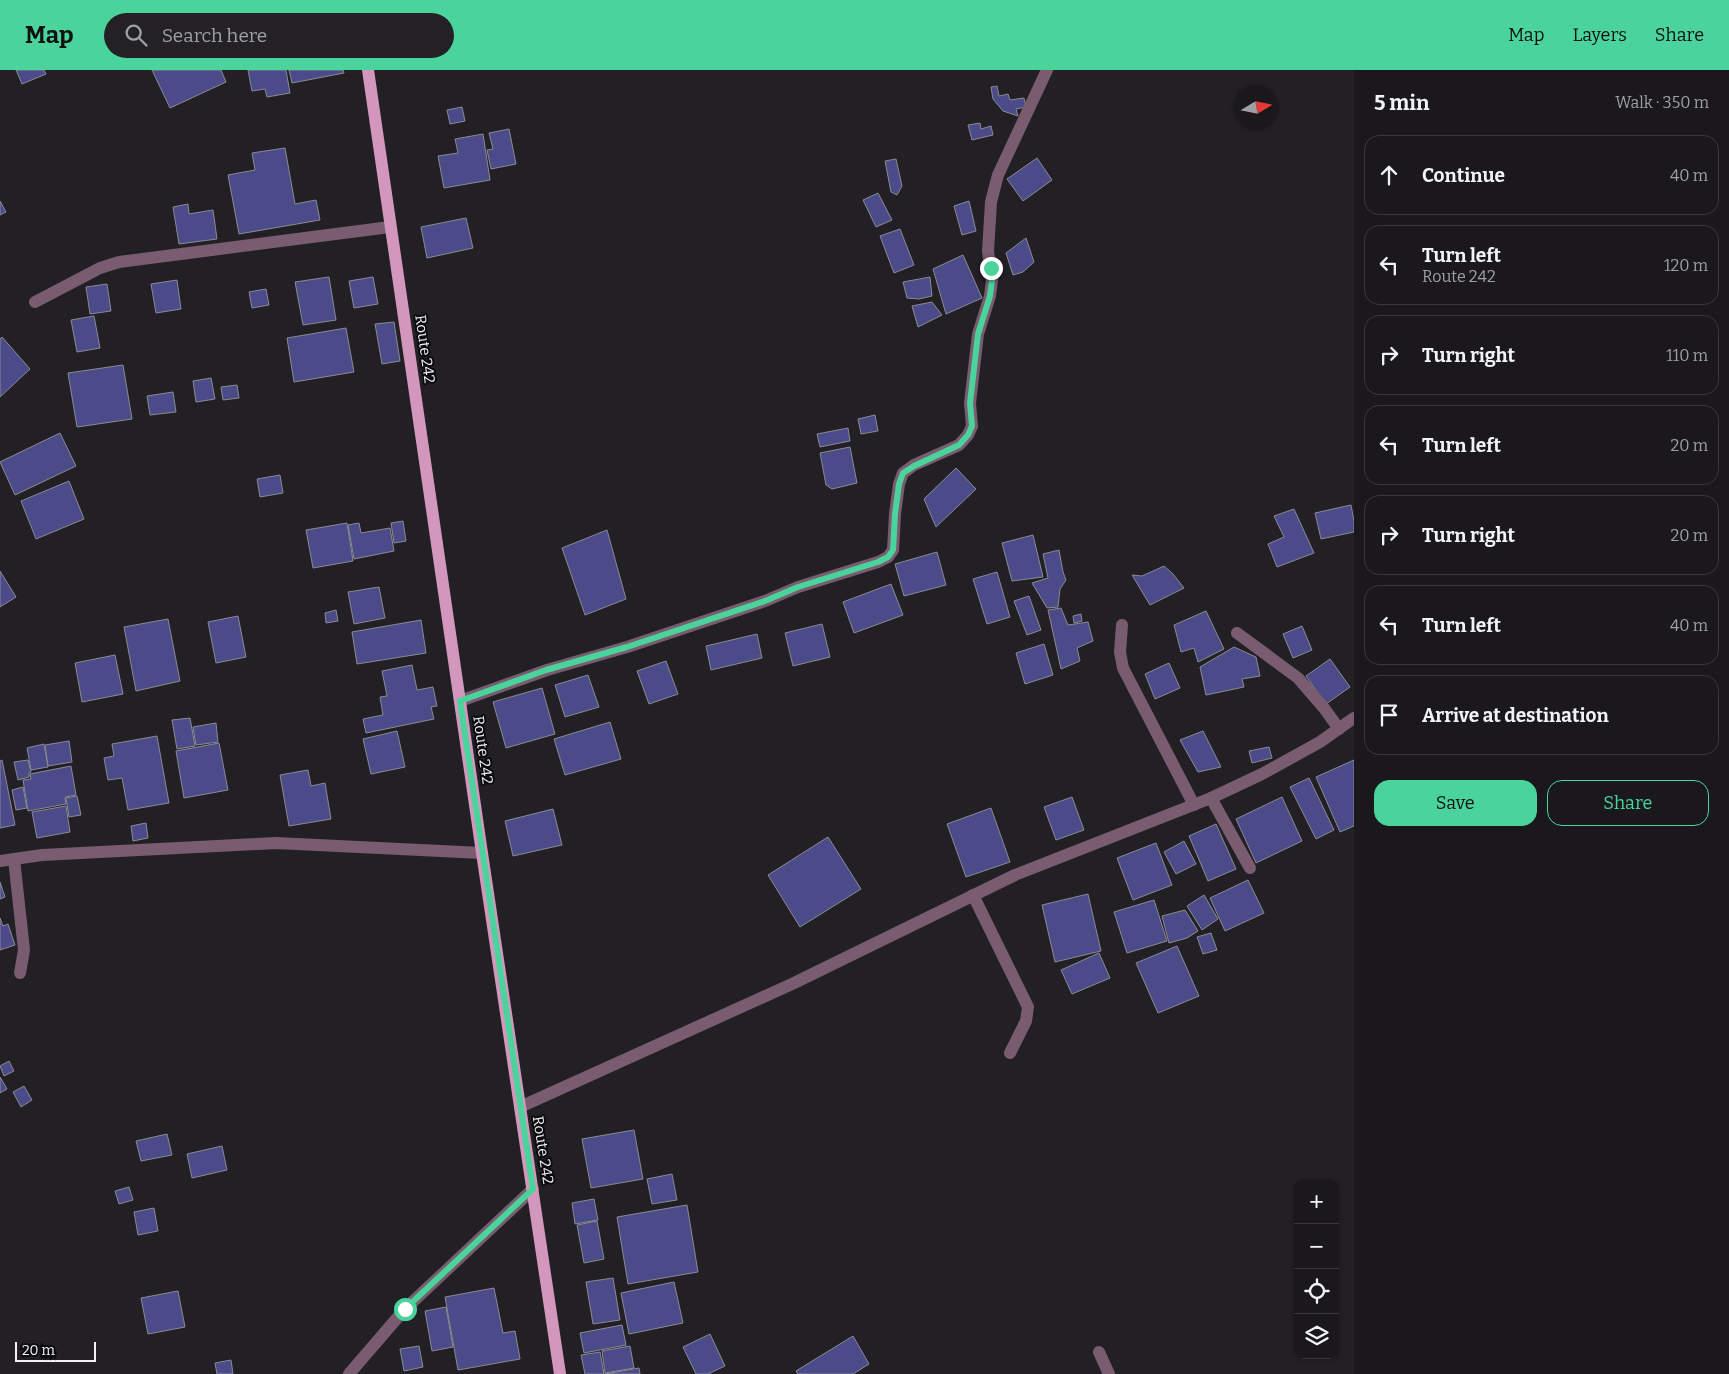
<!DOCTYPE html>
<html lang="en">
<head>
<meta charset="utf-8">
<style>
	:root { --surface:#1a181c; --page:#232125; --text:#f1f3f6; --muted:#9fa0a3; --line:#38373b; --accent:#4ad49c }
	body { margin:0; font-family:Bitter,serif; background:var(--page); color:var(--text) }
	.controls { position:absolute; right:15px; bottom:15px; display:grid; overflow:hidden; border-radius:10px; box-shadow:0 1px 4px #0004 }
	.controls button { width:45px; height:45px; display:grid; place-items:center; padding:0; border:0; border-bottom:1px solid var(--line); background:var(--surface); color:var(--text); font:25px sans-serif }
	.compass { position:absolute; left:1234px; top:15px; width:45px; height:45px; border-radius:50%; background:var(--surface); box-shadow:0 1px 4px #0004; rotate:80deg }
	.scale { position:absolute; left:15px; bottom:12px; width:81px; box-sizing:border-box; padding-left:5px; border:2px solid #f2f0f3; border-top:0; font-size:14px; line-height:18px; white-space:nowrap; color:#f2f0f3; -webkit-text-stroke:4px #0b0a0c; paint-order:stroke }
	.stop { position:absolute; width:15px; height:15px; margin:-11px; border:4px solid #4ad49c; border-radius:50%; background:#fff }
	.stop.end { background:#4ad49c; border-color:#fff; box-shadow:0 1px 5px #0008 }
	.list { margin:0; padding:0; list-style:none }
	h2 { display:flex; justify-content:space-between; align-items:center; height:65px; margin:0; padding:0 20px; font-size:21px }
	h2 small { font-size:16px; font-weight:400; color:var(--muted) }
	.list li { display:grid; grid-template-columns:32px 1fr auto; gap:15px; align-items:center; box-sizing:border-box; height:80px; margin:0 10px 10px; padding:0 10px; border:1px solid var(--line); border-radius:15px }
	.list b { display:block; font-size:19px; white-space:nowrap }
	.list p { margin:0; font-size:16px; white-space:nowrap; color:var(--muted) }
	.list em { font-size:16px; font-style:normal; color:var(--muted) }
	.actions { display:flex; gap:10px; padding:15px 20px }
	.actions a { flex:1; padding:11px 0; border:1px solid var(--accent); border-radius:15px; text-align:center; font-size:18px; color:var(--accent) }
	.actions .main { background:var(--accent); color:#111 }
	.icon { flex:none; width:28px; height:28px; fill:none; stroke:currentColor; stroke-width:2; stroke-linecap:round; stroke-linejoin:round }
	.map { position:relative; flex:none; width:1354px; height:1304px; overflow:hidden }
	header { display:flex; align-items:center; gap:30px; box-sizing:border-box; height:70px; padding:0 25px; background:var(--accent); color:#111 }
	header strong { font-size:24px }
	nav { display:flex; gap:28px; margin-inline-start:auto; font-size:18px }
	.search { width:350px; height:45px; background:var(--page); display:flex; align-items:center; gap:12px; box-sizing:border-box; padding:0 18px; border-radius:28px; color:var(--muted); font-size:19px }
	main { display:flex }
	aside { flex:1; background:var(--surface) }
	.map>svg:first-child { display:block }
</style>
</head>
<body>
<header>
<strong>Map</strong>
<div class="search"><svg class="icon" aria-label="search" viewBox="0 0 24 24"><circle cx="10" cy="10" r="6"/><path d="M15 15l6 6"/></svg>Search here</div>
<nav><a>Map</a><a>Layers</a><a>Share</a></nav>
</header>
<main>
<div class="map">
<svg width="1354" height="1304" viewBox="0 0 1354 1304">
	<rect width="100%" height="100%" fill="#232025"/>
	<!-- building -->
	<g fill="#4b4b8a" stroke="#8a8b92">
		<polygon points="16,0 44,0 46,4 22,14"/>
		<polygon points="152,0 221,0 226,12 170,38"/>
		<polygon points="248,0 286,0 290,23 267,27 265,19 252,21"/>
		<polygon points="289,0 343,0 344,3 292,13"/>
		<polygon points="997,16 999,26 1008,24 1010,30 1024,28 1026,37 1016,39 1018,46 1003,41 993,29 991,17"/>
		<polygon points="462,37 465,51 450,54 447,40"/>
		<polygon points="980,53 981,59 991,56 993,65 972,70 968,55"/>
		<polygon points="509,59 516,94 491,99 487,80 493,79 489,63"/>
		<polygon points="483,64 490,110 444,118 438,86 458,83 455,69"/>
		<polygon points="285,78 295,134 316,130 320,150 239,164 228,105 255,100 252,83"/>
		<polygon points="1037,88 1052,110 1023,131 1007,109"/>
		<polygon points="896,89 902,116 897,125 891,122 885,91"/>
		<polygon points="878,123 892,150 876,157 863,130"/>
		<polygon points="0,131 6,142 0,145"/>
		<polygon points="969,131 976,161 962,165 954,136"/>
		<polygon points="188,134 189,144 213,140 217,169 179,174 173,137"/>
		<polygon points="466,148 473,178 427,188 421,157"/>
		<polygon points="900,159 914,195 894,203 880,166"/>
		<polygon points="1026,168 1034,192 1023,202 1013,205 1006,183"/>
		<polygon points="963,185 982,228 946,244 933,199"/>
		<polygon points="329,207 336,250 303,255 295,212"/>
		<polygon points="373,207 378,234 354,238 349,211"/>
		<polygon points="930,207 932,226 919,229 907,228 903,212"/>
		<polygon points="177,210 181,239 156,243 151,214"/>
		<polygon points="107,214 111,241 90,244 86,217"/>
		<polygon points="266,219 269,235 252,238 249,222"/>
		<polygon points="932,232 942,245 918,257 912,236"/>
		<polygon points="94,246 100,278 77,282 71,250"/>
		<polygon points="394,252 400,291 382,294 375,254"/>
		<polygon points="346,258 354,302 294,312 287,268"/>
		<polygon points="2,267 30,299 0,327 0,269"/>
		<polygon points="123,295 132,349 77,357 68,303"/>
		<polygon points="211,308 215,329 196,332 193,311"/>
		<polygon points="237,315 239,328 223,330 221,317"/>
		<polygon points="173,322 176,342 150,345 147,326"/>
		<polygon points="875,345 878,361 861,364 858,349"/>
		<polygon points="848,358 850,371 820,377 817,364"/>
		<polygon points="60,363 76,396 15,425 0,392"/>
		<polygon points="850,377 857,413 832,419 826,415 820,383"/>
		<polygon points="956,398 976,419 936,457 924,429"/>
		<polygon points="280,405 283,423 260,427 257,409"/>
		<polygon points="69,411 84,449 36,469 21,431"/>
		<polygon points="1351,435 1354,451 1354,462 1321,469 1315,443"/>
		<polygon points="1294,439 1314,483 1277,497 1268,474 1284,467 1274,446"/>
		<polygon points="403,451 406,471 394,473 391,453"/>
		<polygon points="347,453 353,491 313,498 306,460"/>
		<polygon points="359,453 361,463 390,458 394,481 354,489 348,455"/>
		<polygon points="607,460 626,529 585,545 562,478"/>
		<polygon points="1033,465 1043,507 1012,511 1002,473"/>
		<polygon points="1059,480 1063,502 1066,510 1060,519 1058,537 1047,538 1032,513 1048,508 1043,484"/>
		<polygon points="937,482 946,515 904,526 895,494"/>
		<polygon points="1164,496 1173,504 1184,518 1150,535 1132,505 1142,506"/>
		<polygon points="0,501 16,527 0,537"/>
		<polygon points="997,502 1010,547 987,554 973,509"/>
		<polygon points="891,514 903,545 854,563 843,532"/>
		<polygon points="379,517 385,548 354,554 348,522"/>
		<polygon points="1029,526 1041,560 1027,565 1014,531"/>
		<polygon points="1061,538 1068,555 1088,552 1093,571 1077,578 1080,591 1061,599 1048,540"/>
		<polygon points="336,540 338,551 326,553 325,543"/>
		<polygon points="1206,541 1224,579 1198,592 1194,578 1181,582 1174,555"/>
		<polygon points="1081,544 1082,551 1074,553 1073,546"/>
		<polygon points="238,546 246,587 216,593 208,552"/>
		<polygon points="168,549 180,611 136,621 124,557"/>
		<polygon points="421,550 426,583 357,594 352,562"/>
		<polygon points="822,554 830,587 793,596 785,563"/>
		<polygon points="1302,556 1312,580 1293,588 1283,564"/>
		<polygon points="757,564 762,588 711,600 706,576"/>
		<polygon points="1044,574 1053,605 1025,614 1016,583"/>
		<polygon points="1234,577 1256,587 1260,606 1242,609 1244,617 1206,625 1200,597"/>
		<polygon points="115,585 123,624 82,632 75,593"/>
		<polygon points="1330,589 1350,617 1326,634 1306,606"/>
		<polygon points="666,591 678,624 649,634 637,601"/>
		<polygon points="1169,593 1180,618 1155,629 1145,604"/>
		<polygon points="412,595 417,620 433,617 437,636 431,637 434,649 366,663 363,649 383,645 380,627 387,626 382,601"/>
		<polygon points="588,605 599,637 565,647 555,615"/>
		<polygon points="542,618 555,664 506,678 493,632"/>
		<polygon points="190,648 195,676 177,679 172,650"/>
		<polygon points="610,652 621,689 565,705 554,669"/>
		<polygon points="216,653 218,672 196,675 193,657"/>
		<polygon points="397,661 405,697 371,704 363,669"/>
		<polygon points="1203,661 1221,697 1198,702 1180,670"/>
		<polygon points="157,666 169,733 128,740 122,708 108,710 104,688 114,686 112,674"/>
		<polygon points="69,671 72,692 48,696 45,675"/>
		<polygon points="219,673 228,720 184,728 176,681"/>
		<polygon points="44,674 48,697 31,700 27,678"/>
		<polygon points="1269,677 1272,688 1252,693 1249,681"/>
		<polygon points="2,690 15,755 0,758 0,691"/>
		<polygon points="28,690 31,702 29,703 29,707 18,710 14,692"/>
		<polygon points="1354,690 1354,756 1340,762 1316,707"/>
		<polygon points="71,696 76,725 65,727 66,734 28,741 23,710 31,709 30,704"/>
		<polygon points="308,700 311,716 325,713 331,749 289,756 280,705"/>
		<polygon points="1309,708 1334,760 1316,769 1290,717"/>
		<polygon points="23,717 27,738 16,740 12,720"/>
		<polygon points="77,726 81,745 69,747 66,728"/>
		<polygon points="1072,727 1084,760 1056,770 1044,737"/>
		<polygon points="1282,727 1302,771 1256,793 1236,749"/>
		<polygon points="66,736 70,762 37,768 32,742"/>
		<polygon points="991,738 1010,792 966,807 947,754"/>
		<polygon points="553,739 562,775 513,786 505,751"/>
		<polygon points="146,753 148,768 133,771 131,756"/>
		<polygon points="1216,754 1236,799 1208,811 1189,766"/>
		<polygon points="828,767 861,819 800,857 768,805"/>
		<polygon points="1184,771 1196,794 1176,804 1164,782"/>
		<polygon points="1156,773 1172,815 1133,830 1117,788"/>
		<polygon points="1248,810 1264,843 1225,861 1210,828"/>
		<polygon points="0,812 5,827 0,829"/>
		<polygon points="1088,824 1101,881 1055,892 1042,835"/>
		<polygon points="1204,825 1218,849 1202,860 1187,836"/>
		<polygon points="1154,830 1167,871 1127,883 1114,842"/>
		<polygon points="1185,840 1198,861 1187,868 1169,873 1162,846"/>
		<polygon points="0,848 3,856 8,854 15,875 0,880"/>
		<polygon points="1211,863 1217,880 1203,884 1197,867"/>
		<polygon points="1177,876 1199,926 1158,943 1136,893"/>
		<polygon points="1099,883 1110,908 1072,924 1061,900"/>
		<polygon points="9,991 14,1001 4,1006 0,996"/>
		<polygon points="0,1007 7,1019 0,1023"/>
		<polygon points="24,1016 32,1030 21,1037 13,1022"/>
		<polygon points="634,1060 643,1109 591,1118 582,1069"/>
		<polygon points="167,1064 172,1085 141,1091 136,1071"/>
		<polygon points="222,1076 227,1100 192,1108 187,1084"/>
		<polygon points="672,1104 677,1130 652,1134 647,1109"/>
		<polygon points="129,1117 133,1130 119,1134 115,1121"/>
		<polygon points="594,1129 598,1150 575,1154 572,1133"/>
		<polygon points="687,1135 698,1202 628,1214 617,1147"/>
		<polygon points="154,1138 158,1161 138,1165 134,1142"/>
		<polygon points="597,1151 604,1189 584,1193 577,1155"/>
		<polygon points="613,1208 620,1250 593,1254 586,1212"/>
		<polygon points="674,1212 683,1253 629,1264 621,1223"/>
		<polygon points="494,1218 503,1263 515,1261 520,1289 458,1300 445,1227"/>
		<polygon points="178,1221 185,1257 148,1264 141,1228"/>
		<polygon points="446,1237 453,1277 432,1281 425,1241"/>
		<polygon points="622,1255 626,1275 584,1283 580,1263"/>
		<polygon points="710,1264 725,1296 708,1304 696,1304 683,1277"/>
		<polygon points="853,1266 869,1294 853,1304 798,1304 796,1301"/>
		<polygon points="419,1276 423,1297 404,1301 400,1279"/>
		<polygon points="630,1276 634,1298 605,1303 602,1281"/>
		<polygon points="600,1282 604,1304 585,1304 581,1285"/>
		<polygon points="231,1290 233,1304 217,1304 215,1293"/>
		<polygon points="639,1298 640,1304 605,1304"/>
	</g>
	<g fill="none" stroke-linecap="round" stroke-linejoin="round">
		<!-- minor -->
		<g stroke="#795c6f" stroke-width="12">
			<polyline points="35,232 100,198 119,192 390,157"/>
			<polyline points="1122,555 1120,582 1123,598 1194,735"/>
			<polyline points="1237,563 1298,608 1324,638 1339,659"/>
			<polyline points="460,631 547,600 627,577 765,531 798,517 878,492 888,487 893,480 895,444 899,414 903,403 914,395 959,375 968,365 972,356 970,333 978,264 990,226 992,210 988,181 991,132 998,105 1047,0"/>
			<polyline points="1211,728 1250,798"/>
			<polyline points="14,789 24,880 20,903"/>
			<polyline points="0,791 42,785 276,773 482,783"/>
			<polyline points="973,825 1028,937 1026,951 1010,983"/>
			<polyline points="520,1037 792,914 1015,805 1211,728 1262,704 1320,672 1354,648"/>
			<polyline points="1099,1282 1109,1304"/>
			<polyline points="349,1304 405,1239 533,1119"/>
		</g>
		<!-- major -->
		<polyline stroke="#d397bd" stroke-width="12" points="368,0 482,783 560,1304"/>
	</g>
	<g fill="none" stroke-linecap="round" stroke-linejoin="round">
		<!-- route -->
		<polyline stroke="#4ad49c" stroke-width="6" points="405,1239 533,1119 460,631 546,600 627,577 765,531 798,517 878,492 888,487 893,480 895,444 899,414 903,403 914,396 959,375 968,365 972,356 970,333 978,264 990,226 992,210 991,198"/>
	</g>
	<g text-anchor="middle" stroke-width="4" stroke-linejoin="round" paint-order="stroke">
		<!-- street labels -->
		<g font-size="15" fill="#f2f0f3" stroke="#0b0a0c">
			<text transform="translate(425 279) rotate(82)" y="5">Route 242</text>
			<text transform="translate(483 680) rotate(82)" y="5">Route 242</text>
			<text transform="translate(543 1080) rotate(81)" y="5">Route 242</text>
		</g>
	</g>
</svg>
<div class="controls">
<button>+</button>
<button>−</button>
<button><svg class="icon" aria-label="locate" viewBox="0 0 24 24"><circle cx="12" cy="12" r="6"/><path d="M12 2v4M12 18v4M2 12h4M18 12h4"/></svg></button>
<button><svg class="icon" aria-label="layers" viewBox="0 0 24 24"><path d="M12 4l9 5-9 5-9-5zM3 14l9 5 9-5"/></svg></button>
</div>
<svg class="compass" viewBox="-18 -18 36 36"><path d="M0-13l5 13h-10z" fill="#e53935"/><path d="M0 13l5-13h-10z" fill="#9fa0a3"/></svg>
<div class="scale">20 m</div>
<div class="stop" style="left:405px;top:1239px"></div>
<div class="stop end" style="left:991px;top:198px"></div>
</div>
<aside>
<h2>5 min<small>Walk · 350 m</small></h2>
<ul class="list">
<li><svg class="icon" aria-label="ahead" viewBox="0 0 24 24"><path d="M12 20V5M6 11l6-6 6 6"/></svg><div><b>Continue</b></div><em>40 m</em></li>
<li><svg class="icon" aria-label="left" viewBox="0 0 24 24"><path d="M17 20v-9H6M10 6l-5 5 5 5"/></svg><div><b>Turn left</b><p>Route 242</p></div><em>120 m</em></li>
<li><svg class="icon" aria-label="right" viewBox="0 0 24 24"><path d="M7 20v-9h11M14 6l5 5-5 5"/></svg><div><b>Turn right</b></div><em>110 m</em></li>
<li><svg class="icon" aria-label="left" viewBox="0 0 24 24"><path d="M17 20v-9H6M10 6l-5 5 5 5"/></svg><div><b>Turn left</b></div><em>20 m</em></li>
<li><svg class="icon" aria-label="right" viewBox="0 0 24 24"><path d="M7 20v-9h11M14 6l5 5-5 5"/></svg><div><b>Turn right</b></div><em>20 m</em></li>
<li><svg class="icon" aria-label="left" viewBox="0 0 24 24"><path d="M17 20v-9H6M10 6l-5 5 5 5"/></svg><div><b>Turn left</b></div><em>40 m</em></li>
<li><svg class="icon" aria-label="arrive" viewBox="0 0 24 24"><path d="M6 21V4h12l-3 4 3 4H6"/></svg><div><b>Arrive at destination</b></div></li>
</ul>
<div class="actions"><a class="main">Save</a><a>Share</a></div>
</aside>
</main>
</body>
</html>
